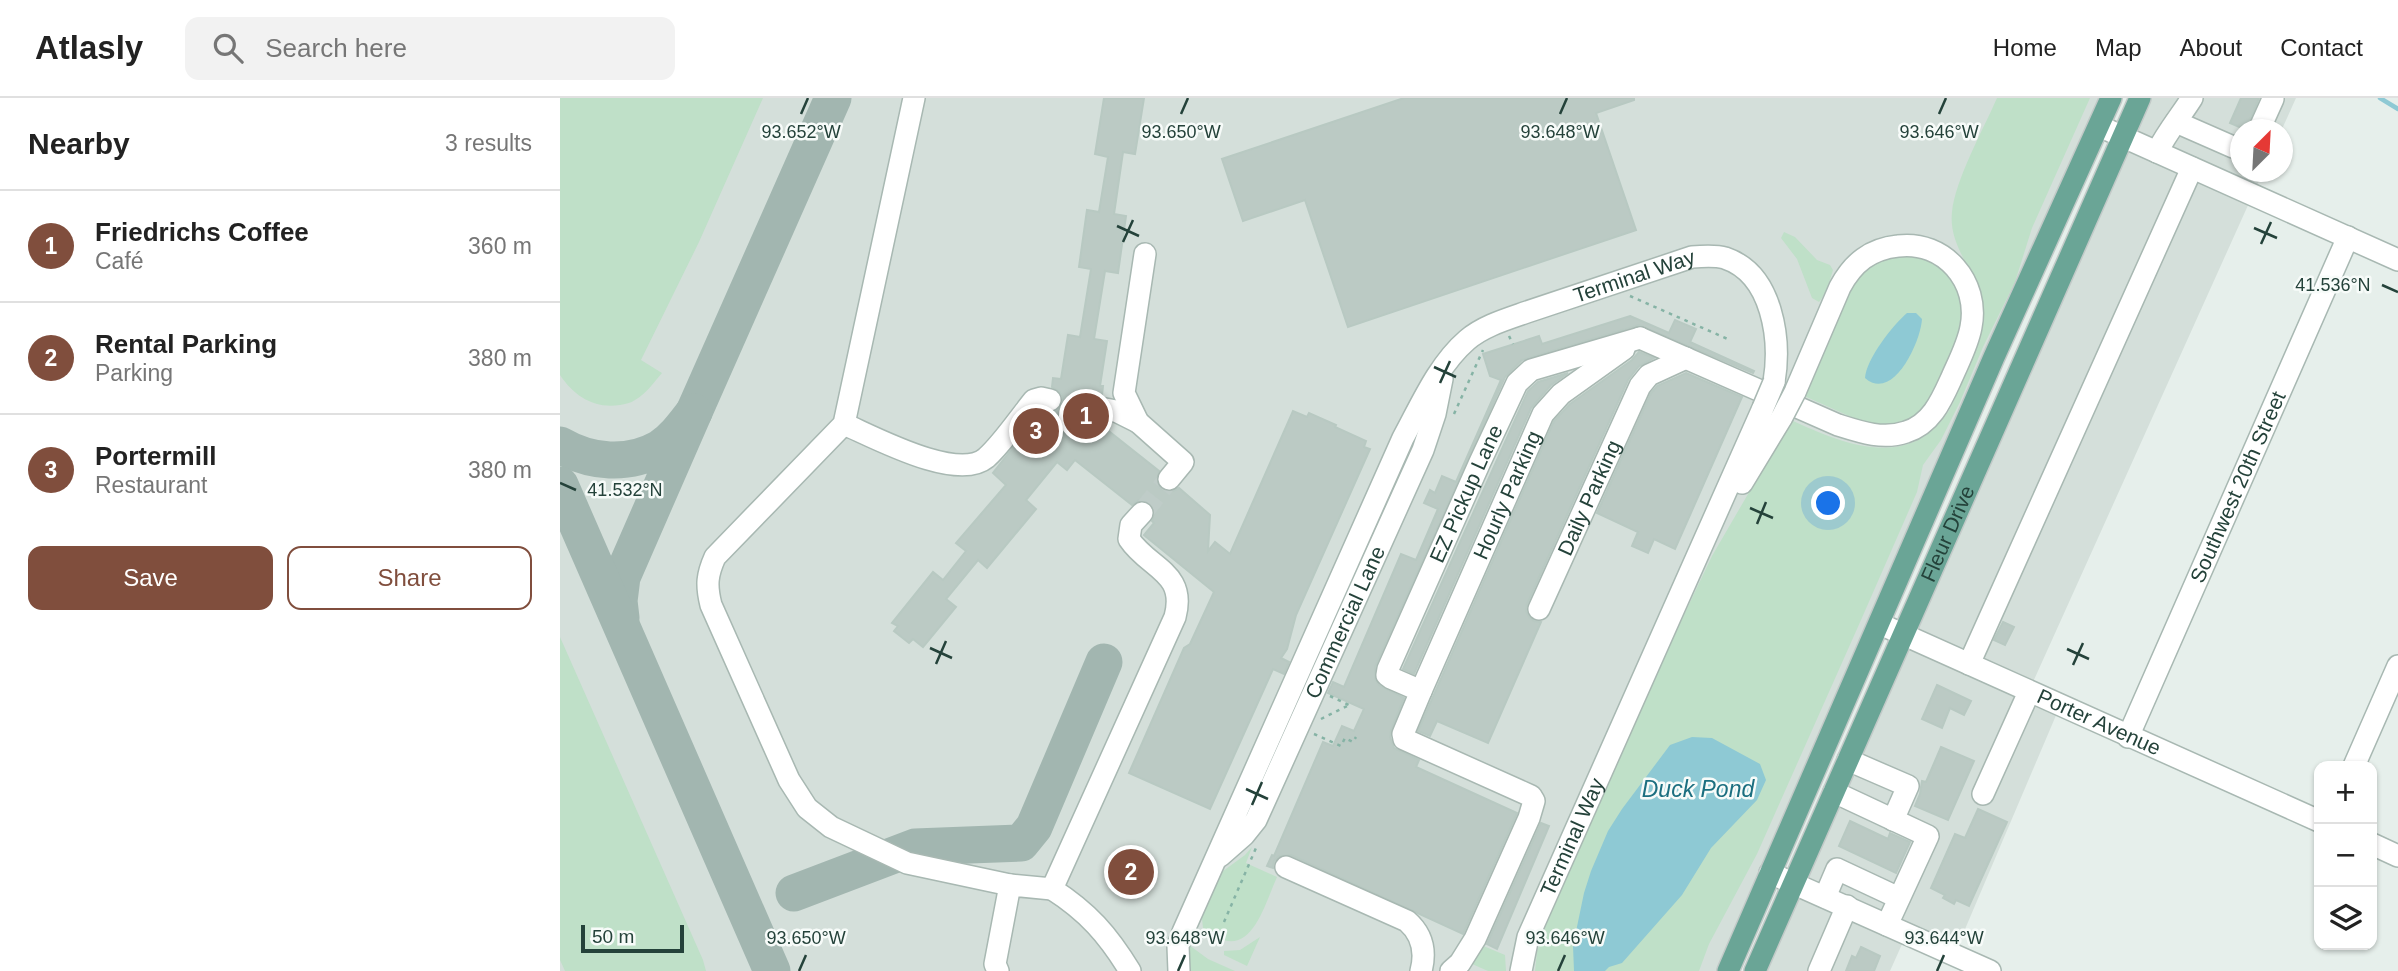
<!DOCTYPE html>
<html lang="en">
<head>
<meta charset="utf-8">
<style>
	:root { --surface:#fff; --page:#f2f2f2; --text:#222; --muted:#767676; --line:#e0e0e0; --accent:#804e3d }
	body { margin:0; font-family:Helvetica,sans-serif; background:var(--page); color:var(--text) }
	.controls { position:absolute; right:21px; bottom:21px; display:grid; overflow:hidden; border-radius:14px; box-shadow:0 2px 5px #0004 }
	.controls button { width:63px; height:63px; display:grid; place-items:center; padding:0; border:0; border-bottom:2px solid var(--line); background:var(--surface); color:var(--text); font:35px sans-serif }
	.compass { position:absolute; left:1670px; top:21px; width:63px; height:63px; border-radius:50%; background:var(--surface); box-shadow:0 2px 5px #0004; rotate:24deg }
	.scale { position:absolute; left:21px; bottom:18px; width:103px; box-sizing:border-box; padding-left:7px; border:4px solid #24423a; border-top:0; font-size:19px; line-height:24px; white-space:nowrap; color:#24423a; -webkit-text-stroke:5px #f7fbf9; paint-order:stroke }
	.you { position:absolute; left:1269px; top:406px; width:24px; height:24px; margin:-18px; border:5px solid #fff; border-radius:50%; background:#1a73e8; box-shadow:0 0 0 10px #1a73e833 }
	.badge { display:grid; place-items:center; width:46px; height:46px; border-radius:50%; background:var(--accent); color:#fff; font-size:23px; font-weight:700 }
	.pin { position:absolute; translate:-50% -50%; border:4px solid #fff; box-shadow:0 2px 7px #0006 }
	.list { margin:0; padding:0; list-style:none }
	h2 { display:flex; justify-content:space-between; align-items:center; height:91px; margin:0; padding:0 28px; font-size:30px }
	h2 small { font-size:23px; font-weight:400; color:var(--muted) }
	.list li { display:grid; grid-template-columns:46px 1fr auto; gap:21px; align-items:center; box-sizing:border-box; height:112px; padding:0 28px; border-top:2px solid var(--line) }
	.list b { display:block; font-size:26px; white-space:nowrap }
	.list p { margin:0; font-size:23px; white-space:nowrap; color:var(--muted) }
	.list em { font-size:23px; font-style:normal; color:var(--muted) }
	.actions { display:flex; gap:14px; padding:21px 28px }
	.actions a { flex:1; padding:16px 0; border:2px solid var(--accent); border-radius:14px; text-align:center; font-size:24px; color:var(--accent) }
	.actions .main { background:var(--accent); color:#fff }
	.icon { flex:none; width:38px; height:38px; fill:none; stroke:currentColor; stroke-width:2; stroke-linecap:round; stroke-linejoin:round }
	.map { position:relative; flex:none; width:1838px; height:873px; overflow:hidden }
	header { display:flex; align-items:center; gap:42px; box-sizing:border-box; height:98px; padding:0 35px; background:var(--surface); border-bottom:2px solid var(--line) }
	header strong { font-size:33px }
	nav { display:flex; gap:38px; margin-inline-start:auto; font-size:24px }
	.search { width:490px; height:63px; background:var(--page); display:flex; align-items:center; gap:18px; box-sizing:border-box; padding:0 24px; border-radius:14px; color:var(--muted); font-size:26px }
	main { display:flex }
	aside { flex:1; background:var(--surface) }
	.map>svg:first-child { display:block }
</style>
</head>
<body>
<header>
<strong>Atlasly</strong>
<div class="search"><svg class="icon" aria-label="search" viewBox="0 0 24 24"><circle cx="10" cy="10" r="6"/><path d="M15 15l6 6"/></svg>Search here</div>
<nav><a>Home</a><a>Map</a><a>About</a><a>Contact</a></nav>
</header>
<main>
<aside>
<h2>Nearby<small>3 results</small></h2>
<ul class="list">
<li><span class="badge">1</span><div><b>Friedrichs Coffee</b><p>Café</p></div><em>360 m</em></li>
<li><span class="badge">2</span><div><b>Rental Parking</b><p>Parking</p></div><em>380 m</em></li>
<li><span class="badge">3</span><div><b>Portermill</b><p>Restaurant</p></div><em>380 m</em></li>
</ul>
<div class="actions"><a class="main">Save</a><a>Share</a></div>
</aside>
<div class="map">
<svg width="1838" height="873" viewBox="0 0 1838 873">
	<rect width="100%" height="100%" fill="#e6efeb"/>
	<!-- built -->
	<g fill="#d4dfda">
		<polygon points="0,0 1551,0 1168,873 0,873"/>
		<polygon points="1580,0 1736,0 1722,31 1680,32 1680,74 1703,74 1469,593 1500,608 1394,857 1347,835 1330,873 1195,873"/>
	</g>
	<!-- green -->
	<g fill="#bfe0c8">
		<path d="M 0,0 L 203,0 L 139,144 L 81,262 L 102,275 C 94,284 86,296 75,302 C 71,305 65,306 60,307 C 34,311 14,298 0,277 Z"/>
		<path d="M 1437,0 L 1530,0 L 1472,130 L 1455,184 L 1423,249 L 1400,304 L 1381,342 L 1363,367 L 1357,394 L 1301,522 L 1197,756 L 1149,846 L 1139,873 L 975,873 L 977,854 L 985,829 L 1103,561 L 1152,458 L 1231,322 C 1281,345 1346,373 1386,317 C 1394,306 1398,292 1404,279 C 1414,257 1427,233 1423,208 C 1418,174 1388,150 1392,114 C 1395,82 1424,30 1437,0 Z"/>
		<path d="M 1224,134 L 1235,139 L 1257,162 L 1270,167 L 1273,172 C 1270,182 1266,196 1259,204 L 1252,200 L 1237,161 L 1221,140 Z"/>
		<polygon points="1319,157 1366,157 1396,183 1404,212 1400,243 1370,304 1350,321 1327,327 1300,323 1242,297 1287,191"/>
		<polygon points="0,539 143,862 146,873 5,873 0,862"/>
		<path d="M 692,749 L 686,765 L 717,779 C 702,813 689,869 643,830 L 641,812 L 659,776 L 685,757 Z"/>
		<polygon points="700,839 687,868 664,857 664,853 680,852"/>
		<polygon points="629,847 648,861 675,873 628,873"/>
		<polygon points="921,847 945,857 946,873 928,873 912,866"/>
	</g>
	<!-- water -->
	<g fill="#8ec9d4">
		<path d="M 1347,215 L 1356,215 L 1362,221 C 1361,243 1333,305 1305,280 C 1306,261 1333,227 1347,215 Z"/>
		<polygon points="1132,639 1152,640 1200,666 1206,682 1197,702 1151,750 1122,797 1062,865 1049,869 1045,873 1014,873 1013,848 1024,795 1031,773 1048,733 1062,711 1110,647"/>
	</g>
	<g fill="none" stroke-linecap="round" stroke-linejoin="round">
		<!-- stream -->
		<polyline stroke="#8ec9d4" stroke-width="4.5" points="1820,0 1838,11"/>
		<!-- taxiway -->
		<g stroke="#a2b6b0" stroke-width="37">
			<polyline points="134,314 273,0"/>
			<path d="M 0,347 C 31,365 68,368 100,350 C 114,341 124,327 134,314 L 62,479 L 59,503 L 61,520"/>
			<polyline points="0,387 212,873"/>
			<polyline points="234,795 355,749 461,745 474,729 544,564"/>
		</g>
	</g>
	<!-- building -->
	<g fill="#bbcac4" stroke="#b8c9c2" stroke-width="2">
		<polygon points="544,0 584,0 575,56 563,54 554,116 566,118 558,175 545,173 534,241 547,243 540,288 543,288 542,297 535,298 527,307 527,314 531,319 599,373 597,385 601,391 613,393 619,390 650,417 648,453 655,444 670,456 733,313 747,319 749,315 776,327 775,329 806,343 804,349 810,351 736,517 727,551 721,560 729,564 724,576 713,571 650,711 569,675 624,550 630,546 654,494 584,437 594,425 592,423 595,412 590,405 579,402 572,407 515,362 507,372 497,364 466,402 476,411 427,470 418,462 386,501 396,509 363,549 353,541 349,545 334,533 338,528 332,525 373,474 383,482 406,453 396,445 446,387 433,375 479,317 483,314 495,314 503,305 503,299 499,293 492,289 493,280 501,281 508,237 520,239 531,171 519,169 526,119 527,112 539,114 548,59 535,56"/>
		<polygon points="844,0 1074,0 1074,2 1036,15 1076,132 788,229 745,102 683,123 662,61"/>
		<polygon points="1681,0 1699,0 1686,32 1670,25"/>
		<polygon points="1070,218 1109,235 1115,222 1136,231 1130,244 1194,273 1193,275 1079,227 962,262 945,279 815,569 815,581 819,587 844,600 831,632 830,639 834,650 859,662 856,669 957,715 903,836 731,757 719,758 714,763 713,770 707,768 712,757 714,758 763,644 773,648 782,628 794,633 804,611 768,595 773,584 784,589 841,456 856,462 878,411 864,405 870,392 875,395 882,378 896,384 941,282 930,278 923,256 979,238 982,246"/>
		<polygon points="1079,254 1094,260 1079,268 1068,282 967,506 966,513 969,519 974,523 981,524 928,645 877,623 870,638 858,633 994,323 1010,306 1072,262"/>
		<polygon points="1008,275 991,287 971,310 854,576 843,571 968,293 978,284"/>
		<polygon points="1126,275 1182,299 1115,451 1094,441 1088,455 1072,448 1078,434 1037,415 1091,295 1097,288"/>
		<polygon points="1443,524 1454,529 1445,547 1434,542"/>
		<polygon points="1377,587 1411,603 1404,617 1390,610 1382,630 1362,621"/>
		<polygon points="1381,649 1414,663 1388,722 1355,708 1360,696 1362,683 1366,684"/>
		<polygon points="1418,711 1447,724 1409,808 1396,802 1394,806 1383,800 1385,797 1371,790 1395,736 1405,740"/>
		<polygon points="1290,723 1328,741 1330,735 1350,744 1336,775 1279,748"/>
		<polygon points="981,725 989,728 937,851 927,846"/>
		<polygon points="1301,849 1320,858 1314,873 1286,873 1292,858 1296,860"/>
	</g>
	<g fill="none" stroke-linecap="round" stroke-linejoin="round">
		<!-- minor-tunnel -->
		<polyline stroke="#bfccc8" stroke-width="21" stroke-dasharray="21 10" stroke-linecap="butt" points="582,415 609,381"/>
		<defs>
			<g id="minor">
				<path d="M 354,0 L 284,326 L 155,459 C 147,477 146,487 151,507 L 229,682 L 247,710 L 271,729 L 347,765 L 450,787"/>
				<polyline points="1616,24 1673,49 1680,48"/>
				<polyline points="1539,28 1838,162"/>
				<polyline points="1699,32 1713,1"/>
				<path d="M 1597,54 C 1607,34 1620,19 1632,0"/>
				<polyline points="585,156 564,295 578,324 623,364 609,381"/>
				<path d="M 1080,240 L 1278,327 C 1300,334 1323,342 1346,334 C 1372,326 1382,301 1392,279 C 1399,263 1408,246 1411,229 C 1420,184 1384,142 1338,148 C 1310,151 1293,165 1280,189 L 1235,294"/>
				<polyline points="540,310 556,313 578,324"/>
				<path d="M 284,326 C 314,339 397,384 426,360 C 442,346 460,319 474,302 L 481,300 L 490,302"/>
				<polyline points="1182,385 1222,319"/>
				<path id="s1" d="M 979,511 L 1080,288 L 1089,277 L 1126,260"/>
				<path id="s2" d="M 1320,526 L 1759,723"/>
				<polyline points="1409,566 1632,70"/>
				<path id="s3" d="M 861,593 L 983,316 L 1001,296 L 1064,251"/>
				<path id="s4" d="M 1568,639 L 1788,139"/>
				<polyline points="1288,662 1348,688 1333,722"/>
				<polyline points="1794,668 1838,568"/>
				<polyline points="1274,694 1368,738 1327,827"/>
				<polyline points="1423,696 1469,594"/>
				<polyline points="1812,746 1838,758"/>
				<path id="s5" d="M 660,758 L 684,737 L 696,722 L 863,352 L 875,316 L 882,281"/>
				<path d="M 726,769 L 847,823 C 863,837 866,854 861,873"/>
				<polyline points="1210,775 1430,873"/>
				<path d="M 492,791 C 528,814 548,837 570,873"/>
				<polyline points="1265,799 1277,771 1339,800"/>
				<path d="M 438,873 L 435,866 L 450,787 L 492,791 L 615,519 C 627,474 589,471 569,441 L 571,427 L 582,415"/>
				<path id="s6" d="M 619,873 L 618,848 L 623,834 L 843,340 C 861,307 878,267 907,242 C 923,228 947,221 967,214 L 1132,159 C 1143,158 1155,157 1165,160 C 1213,176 1221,242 1214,284"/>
				<path id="s7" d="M 891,873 L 900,865 L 915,841 L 969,720 L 974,703 L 971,698 L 844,641 L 843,636 L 861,593 L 831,580 L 827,577 L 828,571 L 920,364 L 957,285 L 971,272 L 1080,240"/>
				<path id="s8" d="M 961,873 L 968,839 L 1203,310"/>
				<polyline points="1259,873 1287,808"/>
			</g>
			<g id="major">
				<polyline points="1168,873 1434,259 1551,0"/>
				<path id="s9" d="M 1195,873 L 1580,0"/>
			</g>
		</defs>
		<!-- minor casing -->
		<use href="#minor" stroke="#a8b8b2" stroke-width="24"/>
		<!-- major casing -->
		<use href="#major" stroke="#c2cac8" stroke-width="24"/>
		<!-- path -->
		<g stroke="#86b3a5" stroke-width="2.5" stroke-dasharray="3.5 5" stroke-linecap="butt">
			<polyline points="1070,198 1170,242"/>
			<polyline points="949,238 953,246"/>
			<polyline points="894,316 923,252"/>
			<polyline points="770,598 789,607"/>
			<polyline points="761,621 789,607"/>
			<polyline points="754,636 781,648 785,640 793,644 796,639"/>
			<polyline points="664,824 696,750"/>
		</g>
		<!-- minor -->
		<use href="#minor" stroke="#fff" stroke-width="21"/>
		<!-- major -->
		<use href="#major" stroke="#6aa596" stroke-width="21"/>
		<defs>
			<g id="minor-bridge">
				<polyline points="1203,310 1214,284"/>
				<polyline points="1222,319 1235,294"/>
			</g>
		</defs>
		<!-- minor-bridge casing -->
		<use href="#minor-bridge" stroke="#a8b8b2" stroke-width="24" stroke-linecap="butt"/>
		<!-- minor-bridge -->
		<use href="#minor-bridge" stroke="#fff" stroke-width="21"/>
	</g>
	<!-- ticks -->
	<path fill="none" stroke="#24423a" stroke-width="2.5" d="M 241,16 L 248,0M 621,16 L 628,0M 1000,16 L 1007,0M 1379,16 L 1386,0M 557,128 L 579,138M 1694,130 L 1717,140M 563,144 L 573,122M 1701,146 L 1711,124M 1822,187 L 1838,194M 874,269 L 896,279M 880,285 L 890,263M 0,385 L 16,392M 1190,410 L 1213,420M 1197,426 L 1206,404M 370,550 L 392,560M 1507,551 L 1529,561M 376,566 L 386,543M 1513,567 L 1523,545M 686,691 L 708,701M 692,707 L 702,684M 239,873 L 246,857M 618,873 L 625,857M 998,873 L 1005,857M 1377,873 L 1384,857"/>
	<g text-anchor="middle" stroke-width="5" stroke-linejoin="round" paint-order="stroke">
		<!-- street labels -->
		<g font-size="21" fill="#24423a" stroke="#f7fbf9">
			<text dy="7" stroke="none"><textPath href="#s6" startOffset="878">Terminal Way</textPath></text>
			<text dy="7" stroke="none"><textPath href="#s4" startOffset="273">Southwest 20th Street</textPath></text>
			<text dy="7" stroke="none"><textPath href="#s7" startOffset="623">EZ Pickup Lane</textPath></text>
			<text dy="7" stroke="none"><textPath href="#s3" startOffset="214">Hourly Parking</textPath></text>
			<text dy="7" stroke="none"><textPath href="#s1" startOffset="122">Daily Parking</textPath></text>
			<text dy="7" stroke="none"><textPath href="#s9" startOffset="478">Fleur Drive</textPath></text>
			<text dy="7" stroke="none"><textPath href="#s5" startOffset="268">Commercial Lane</textPath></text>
			<text dy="7" stroke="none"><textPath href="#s2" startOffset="240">Porter Avenue</textPath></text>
			<text dy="7" stroke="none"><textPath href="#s8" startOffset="144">Terminal Way</textPath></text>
		</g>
		<!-- water labels -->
		<g font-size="23" font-style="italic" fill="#1c6f80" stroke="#f7fbf9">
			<text x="1138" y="699">Duck Pond</text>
		</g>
	</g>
	<g font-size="18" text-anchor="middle" fill="#24423a" stroke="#f7fbf9" stroke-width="5" stroke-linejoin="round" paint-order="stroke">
		<text x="241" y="40">93.652°W</text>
		<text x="621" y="40">93.650°W</text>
		<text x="1000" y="40">93.648°W</text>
		<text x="1379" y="40">93.646°W</text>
		<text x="1773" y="193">41.536°N</text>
		<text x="65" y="398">41.532°N</text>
		<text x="246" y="846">93.650°W</text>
		<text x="625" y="846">93.648°W</text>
		<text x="1005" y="846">93.646°W</text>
		<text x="1384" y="846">93.644°W</text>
	</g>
</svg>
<div class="controls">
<button>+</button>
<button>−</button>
<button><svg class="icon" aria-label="layers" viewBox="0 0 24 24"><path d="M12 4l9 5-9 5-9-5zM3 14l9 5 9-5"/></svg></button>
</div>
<svg class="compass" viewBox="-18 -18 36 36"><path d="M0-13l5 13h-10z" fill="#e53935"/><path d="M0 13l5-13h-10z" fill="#767676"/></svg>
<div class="scale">50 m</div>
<div class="you"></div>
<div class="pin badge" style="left:526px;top:318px">1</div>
<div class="pin badge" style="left:571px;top:774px">2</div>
<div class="pin badge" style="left:476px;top:333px">3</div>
</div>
</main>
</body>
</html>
